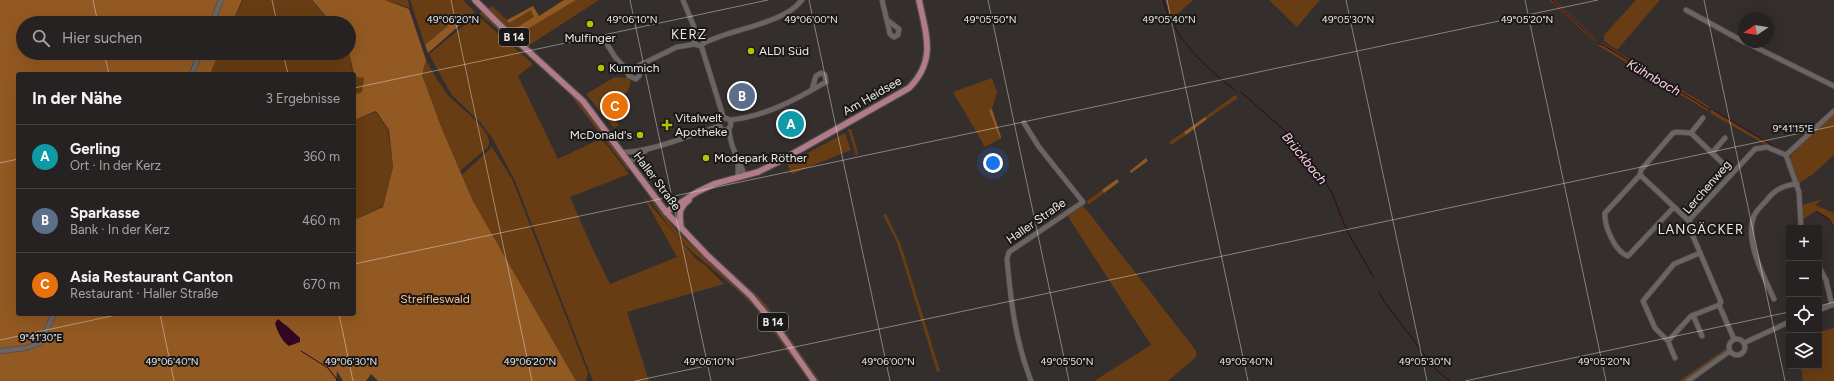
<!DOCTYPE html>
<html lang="de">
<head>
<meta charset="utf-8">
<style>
	:root { --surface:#272222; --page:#2f2a2a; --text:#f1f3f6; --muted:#a4a4a5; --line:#433f40; --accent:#1a73e8 }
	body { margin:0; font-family:Figtree,sans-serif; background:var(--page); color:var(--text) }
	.controls { position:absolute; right:12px; bottom:12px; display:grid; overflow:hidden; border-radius:4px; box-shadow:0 4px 16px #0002 }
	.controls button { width:36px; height:36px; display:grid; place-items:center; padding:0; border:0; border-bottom:1px solid var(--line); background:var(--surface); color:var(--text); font:20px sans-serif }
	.compass { position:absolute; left:1738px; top:12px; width:36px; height:36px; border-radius:50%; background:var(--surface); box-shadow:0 4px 16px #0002; rotate:258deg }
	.you { position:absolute; left:993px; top:163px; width:14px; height:14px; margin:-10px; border:3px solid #fff; border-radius:50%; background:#1a73e8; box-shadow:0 0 0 6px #1a73e833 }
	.badge { display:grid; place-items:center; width:26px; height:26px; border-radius:50%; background:var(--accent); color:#fff; font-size:13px; font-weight:700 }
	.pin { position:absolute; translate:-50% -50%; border:2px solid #fff; box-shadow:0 1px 4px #0006 }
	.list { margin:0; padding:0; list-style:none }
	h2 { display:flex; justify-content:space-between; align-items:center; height:52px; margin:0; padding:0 16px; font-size:17px }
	h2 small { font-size:13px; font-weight:400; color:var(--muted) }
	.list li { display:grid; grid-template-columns:26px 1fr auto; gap:12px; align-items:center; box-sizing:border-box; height:64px; padding:0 16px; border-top:1px solid var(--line) }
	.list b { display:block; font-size:15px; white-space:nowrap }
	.list p { margin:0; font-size:13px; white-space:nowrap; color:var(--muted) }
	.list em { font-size:13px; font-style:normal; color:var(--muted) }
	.icon { flex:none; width:22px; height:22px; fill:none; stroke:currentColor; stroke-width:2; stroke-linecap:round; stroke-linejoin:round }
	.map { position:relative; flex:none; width:1834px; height:381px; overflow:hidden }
	.search { position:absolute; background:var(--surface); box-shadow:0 4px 16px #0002; left:16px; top:16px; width:340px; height:44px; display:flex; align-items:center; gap:10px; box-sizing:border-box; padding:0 14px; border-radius:22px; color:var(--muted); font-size:15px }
	.panel { position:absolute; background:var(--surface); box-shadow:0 4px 16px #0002; left:16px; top:72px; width:340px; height:244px; border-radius:4px }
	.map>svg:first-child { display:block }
</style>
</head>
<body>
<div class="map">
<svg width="1834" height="381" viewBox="0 0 1834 381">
	<rect width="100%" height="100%" fill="#342e2d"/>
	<!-- green -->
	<g fill="#683d13">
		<polygon points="243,0 311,0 332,23 232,23"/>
		<polygon points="385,0 408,0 410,8"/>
		<polygon points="410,0 463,0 475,12 469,17 462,14 425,45"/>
		<polygon points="576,0 599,0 528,46 487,9 492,6 507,20 531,10 535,17 514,30 519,33"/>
		<polygon points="1166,0 1193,0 1171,20"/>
		<polygon points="1269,0 1320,0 1297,27"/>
		<polygon points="1550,0 1554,0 1595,38 1595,42"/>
		<polygon points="1636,0 1660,0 1617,50 1604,41 1604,35"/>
		<polygon points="482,12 580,101 630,168 628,170 568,92 479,13"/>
		<polygon points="477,15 533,64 518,76 558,159 600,139 607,145 629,174 570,197 590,243 610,284 677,257 643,196 696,259 705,265 724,284 627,312 649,381 593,381 515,181 493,139 480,122 451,94 429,54"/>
		<polygon points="1602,43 1710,107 1708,111 1597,45"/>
		<path d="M 219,53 L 349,53 C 352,65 350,76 364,78 L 362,92 L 354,95 L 354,74 L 210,74 Z"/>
		<path d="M 426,60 C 432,71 439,83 447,94 C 456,105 497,132 488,147 L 460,171 L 442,129 L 422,75 Z"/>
		<polygon points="615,77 627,78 631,82 628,91 604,107 619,125 614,128 586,94"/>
		<polygon points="992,78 997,92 992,109 989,110 1000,139 985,147 953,92"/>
		<polygon points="1235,95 1238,98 1207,119 1205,117"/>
		<polygon points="1712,109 1776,148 1781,151 1780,153 1710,113"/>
		<polygon points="376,112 388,130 393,167 383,206 354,220 354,120"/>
		<polygon points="1834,113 1834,155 1813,174 1799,183 1789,161 1791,155"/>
		<polygon points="848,129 851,129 858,153 856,156"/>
		<polygon points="1184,132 1186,135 1171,145 1169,142"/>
		<polygon points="845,133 851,150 792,174 787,164"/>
		<polygon points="492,147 512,179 588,373 586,381 576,381 473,201 462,175"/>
		<polygon points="1102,190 1104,193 1088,205 1087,201"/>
		<path d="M 648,196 L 677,231 L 764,313 L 811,381 L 809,381 L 760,313 C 741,291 718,274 696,255 C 677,239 662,217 648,196 Z"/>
		<polygon points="1823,199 1815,205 1834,213 1834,228 1828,219 1816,211 1802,220 1802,205"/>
		<polygon points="1082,204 1194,348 1197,354 1195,358 1168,381 1094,381 1151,345 1067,215"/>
		<polygon points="886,214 901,245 940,371 937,372 901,255 896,240 883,215"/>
		<polygon points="706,250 758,296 767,306 820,381 818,381 764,307"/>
		<polygon points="1834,328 1834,381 1803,381 1801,366 1819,366 1819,332"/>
		<polygon points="1727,348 1727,350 1685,381 1679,381"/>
	</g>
	<!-- forest -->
	<g fill="#935922" fill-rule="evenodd">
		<path d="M 0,0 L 219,0 L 209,23 L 23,23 L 23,53 L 197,53 L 189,74 L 18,74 L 18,314 L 354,314 L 354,220 L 383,207 L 393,167 L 389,130 L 376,111 L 354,120 L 354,95 L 362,92 L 364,78 L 357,77 L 354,74 L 349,53 L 349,23 L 332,23 L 312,0 L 385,0 L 409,9 L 426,60 L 422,75 L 442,129 L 473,201 L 576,381 L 378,381 L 371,374 L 366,381 L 343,381 L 337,371 L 336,381 L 0,381 ZM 285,324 L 300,338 L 284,342 L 280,334 Z"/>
		<polygon points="223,0 242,0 232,23 214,23"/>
		<polygon points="564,0 576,0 519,34 513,30 534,17 531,10 509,23 507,20 533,6 539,16"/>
		<polygon points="462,14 469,17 428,53 425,45"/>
		<polygon points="202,53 219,53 210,74 194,74"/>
		<polygon points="992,109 1001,137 1000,139 989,110"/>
		<polygon points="1205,117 1207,119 1186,135 1184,132"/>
		<polygon points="1146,158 1148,161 1131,173 1130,171"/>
		<polygon points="1117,179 1119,182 1104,193 1102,190"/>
	</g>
	<!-- water -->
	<path fill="#320723" d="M 278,319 L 300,338 L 300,342 L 289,346 C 282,341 277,331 275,323 Z"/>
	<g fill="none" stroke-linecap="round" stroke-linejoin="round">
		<!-- stream -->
		<g stroke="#320723" stroke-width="1">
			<path d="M 1163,0 C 1173,37 1204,67 1235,90"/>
			<polyline points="1552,0 1594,39"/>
			<polyline points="1599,44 1603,45 1709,109"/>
			<polyline points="1241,92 1291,136 1316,167 1332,193 1347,231 1374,278"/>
			<polyline points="1713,110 1778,149"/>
			<polyline points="1816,211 1829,219 1834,227"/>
			<polyline points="1379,292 1384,301 1436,370 1450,381"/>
			<polyline points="301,351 328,368 338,381"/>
		</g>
		<defs>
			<g id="minor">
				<polyline points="683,0 697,34"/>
				<polyline points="882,0 890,34 894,37 898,35 899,29 887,20"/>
				<polyline points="1686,10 1744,42"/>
				<polyline points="212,23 221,0"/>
				<circle cx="699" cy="40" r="5.5"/>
				<polyline points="605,41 615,57 626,69 634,68 677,47 696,44"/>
				<polyline points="1745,42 1834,86"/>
				<path d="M 704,43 C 730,30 767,26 791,10 C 795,8 799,3 802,0"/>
				<polyline points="701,45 724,119"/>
				<polyline points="626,69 629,76 636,79 639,76 641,64"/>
				<polyline points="192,74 200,53"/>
				<circle cx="725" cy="124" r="6"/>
				<path d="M 729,120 C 764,117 795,100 826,82 L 825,75 L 821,73 L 816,76 L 812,89"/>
				<path d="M 1024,123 L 1039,147 L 1083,202 L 1009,252 L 1007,259 C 1011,302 1015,340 1031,381"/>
				<path d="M 729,128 C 729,145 739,159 744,174"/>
				<polyline points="1691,133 1703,118"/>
				<path d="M 622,152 C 646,154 695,133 720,126"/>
				<polyline points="1712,153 1725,138"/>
				<polyline points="1786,155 1799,192 1801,228"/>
				<polyline points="1786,155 1834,111"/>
				<polyline points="630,162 648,149"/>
				<polyline points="738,163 738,176"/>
				<polyline points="1640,175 1689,221"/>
				<path d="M 1674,207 L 1628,256 C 1615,252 1604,226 1605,213 L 1640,175 L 1641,170 L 1673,133 L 1677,132 L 1691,133 L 1732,172"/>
				<polyline points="1700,253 1674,264 1643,301 1655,328 1668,341 1691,316 1719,305"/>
				<polyline points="1819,267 1826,280 1832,305"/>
				<path d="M 1774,299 C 1764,277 1744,240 1754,216 C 1756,211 1762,205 1766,201 C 1774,190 1783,185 1797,184"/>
				<polyline points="1819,310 1834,304"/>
				<polyline points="1693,315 1702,336"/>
				<polyline points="1734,339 1719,305 1721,302 1690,229 1690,219 1755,149 1767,147 1786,155"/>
				<circle cx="1737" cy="347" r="8"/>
				<polyline points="1668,341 1675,358"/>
				<polyline points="1744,343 1789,322"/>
				<polyline points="0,351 26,348 40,343 54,314"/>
				<polyline points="1688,381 1730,351"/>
			</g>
			<g id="major">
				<polyline points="475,0 504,29 583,101 666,212 707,255 751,296 775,325 814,381"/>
				<path d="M 666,212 L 697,192 L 714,184 L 758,172 L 780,161 L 909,88 C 937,60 926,34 919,0"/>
				<path d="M 681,228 C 680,216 677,209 689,200"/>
			</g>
		</defs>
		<!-- minor casing -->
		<use href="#minor" stroke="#524d4d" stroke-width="6"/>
		<!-- major casing -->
		<use href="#major" stroke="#524d4d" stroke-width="8"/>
		<!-- minor -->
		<use href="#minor" stroke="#6b6463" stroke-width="4.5"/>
		<!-- major -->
		<use href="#major" stroke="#b27b88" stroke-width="5.5"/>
	</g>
	<!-- ticks -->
	<path fill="none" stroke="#ece8e8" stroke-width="1" stroke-opacity="0.45" d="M 93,0 L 98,23M 272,0 L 277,23M 451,0 L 532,381M 630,0 L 711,381M 809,0 L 890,381M 988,0 L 1069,381M 1167,0 L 1248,381M 1346,0 L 1427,381M 1525,0 L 1606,381M 1704,0 L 1785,381M 104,53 L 109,74M 283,53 L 288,74M 354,88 L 768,0M 0,163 L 18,159M 354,264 L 1598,0M 1819,306 L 1834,302M 160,314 L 174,381M 339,314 L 353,381M 0,340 L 121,314M 635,381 L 1834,126M 1465,381 L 1789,312"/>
	<!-- markers -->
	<g fill="#b0c500" stroke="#1a1717" stroke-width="1.5">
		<circle cx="590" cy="24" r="4"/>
		<circle cx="751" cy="51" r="4"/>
		<circle cx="601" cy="68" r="4"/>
		<path d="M665 119h4v4h4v4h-4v4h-4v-4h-4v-4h4z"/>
		<circle cx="640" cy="135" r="4"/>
		<circle cx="706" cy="158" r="4"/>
	</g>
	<g text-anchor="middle" stroke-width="4" stroke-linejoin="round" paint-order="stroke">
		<!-- shield labels -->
		<g fill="#1a1717" stroke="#ada9a9" stroke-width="1">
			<rect x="499" y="28" width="30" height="18" rx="3"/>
			<rect x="758" y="313" width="30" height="18" rx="3"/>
		</g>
		<g font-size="11" font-weight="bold" fill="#ece8e8">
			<text x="514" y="41">B 14</text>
			<text x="773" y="326">B 14</text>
		</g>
		<!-- poi labels -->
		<g font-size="12" fill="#ece8e8" stroke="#1a1717" text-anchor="start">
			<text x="590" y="42" text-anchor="middle">Mulfinger</text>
			<text x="759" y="55">ALDI Süd</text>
			<text x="609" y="72">Kummich</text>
			<text x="675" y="122">Vitalwelt<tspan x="675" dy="14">Apotheke</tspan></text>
			<text x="632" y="139" text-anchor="end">McDonald's</text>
			<text x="714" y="162">Modepark Röther</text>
		</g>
		<!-- street labels -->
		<g font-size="12" fill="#ece8e8" stroke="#1a1717">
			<text transform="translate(872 96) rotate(-30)" y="4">Am Heidsee</text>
			<text transform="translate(657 181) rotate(53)" y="4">Haller Straße</text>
			<text transform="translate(1707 187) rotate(-49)" y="4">Lerchenweg</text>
			<text transform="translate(1036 221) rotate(-35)" y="4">Haller Straße</text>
		</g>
		<!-- park labels -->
		<g font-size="12" fill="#fec190" stroke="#1a1717">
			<text x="435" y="303">Streifleswald</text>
		</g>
		<!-- neighbourhood labels -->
		<g font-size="13" letter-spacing="1" fill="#ece8e8" stroke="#1a1717">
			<text x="689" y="39">KERZ</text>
			<text x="1701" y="234">LANGÄCKER</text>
		</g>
		<!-- water labels -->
		<g font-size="13" font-style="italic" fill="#ffcfe9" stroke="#1a1717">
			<text transform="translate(1654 77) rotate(30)" y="5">Kühnbach</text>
			<text transform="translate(1305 158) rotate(51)" y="5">Brückbach</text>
		</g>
	</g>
	<g font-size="10" text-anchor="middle" fill="#ece8e8" stroke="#1a1717" stroke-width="4" stroke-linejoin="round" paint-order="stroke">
		<text x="453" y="23">49°06'20"N</text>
		<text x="632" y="23">49°06'10"N</text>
		<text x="811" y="23">49°06'00"N</text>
		<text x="990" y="23">49°05'50"N</text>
		<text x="1169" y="23">49°05'40"N</text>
		<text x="1348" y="23">49°05'30"N</text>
		<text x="1527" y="23">49°05'20"N</text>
		<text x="1793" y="132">9°41'15"E</text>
		<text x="41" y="341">9°41'30"E</text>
		<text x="172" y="365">49°06'40"N</text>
		<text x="351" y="365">49°06'30"N</text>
		<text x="530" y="365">49°06'20"N</text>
		<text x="709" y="365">49°06'10"N</text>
		<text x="888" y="365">49°06'00"N</text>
		<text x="1067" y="365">49°05'50"N</text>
		<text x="1246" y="365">49°05'40"N</text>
		<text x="1425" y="365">49°05'30"N</text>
		<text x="1604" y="365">49°05'20"N</text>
	</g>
</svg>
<div class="controls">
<button>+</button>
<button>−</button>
<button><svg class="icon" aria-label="locate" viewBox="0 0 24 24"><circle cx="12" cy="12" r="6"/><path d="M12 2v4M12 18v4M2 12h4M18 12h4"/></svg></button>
<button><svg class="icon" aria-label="layers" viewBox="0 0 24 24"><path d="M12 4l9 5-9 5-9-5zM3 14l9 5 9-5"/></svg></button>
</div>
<svg class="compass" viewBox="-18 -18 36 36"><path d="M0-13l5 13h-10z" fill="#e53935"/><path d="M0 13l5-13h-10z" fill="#a4a4a5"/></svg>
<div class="you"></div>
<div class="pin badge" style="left:791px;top:124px;background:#0f9aa8">A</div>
<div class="pin badge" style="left:742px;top:96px;background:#5c6f8a">B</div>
<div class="pin badge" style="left:615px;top:106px;background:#e8710a">C</div>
<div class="search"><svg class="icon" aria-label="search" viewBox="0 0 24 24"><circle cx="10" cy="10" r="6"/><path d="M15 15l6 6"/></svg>Hier suchen</div>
<section class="panel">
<h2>In der Nähe<small>3 Ergebnisse</small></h2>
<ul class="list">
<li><span class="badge" style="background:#0f9aa8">A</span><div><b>Gerling</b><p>Ort · In der Kerz</p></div><em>360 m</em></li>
<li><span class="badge" style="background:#5c6f8a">B</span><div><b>Sparkasse</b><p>Bank · In der Kerz</p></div><em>460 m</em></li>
<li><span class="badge" style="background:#e8710a">C</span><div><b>Asia Restaurant Canton</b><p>Restaurant · Haller Straße</p></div><em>670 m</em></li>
</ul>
</section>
</div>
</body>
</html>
